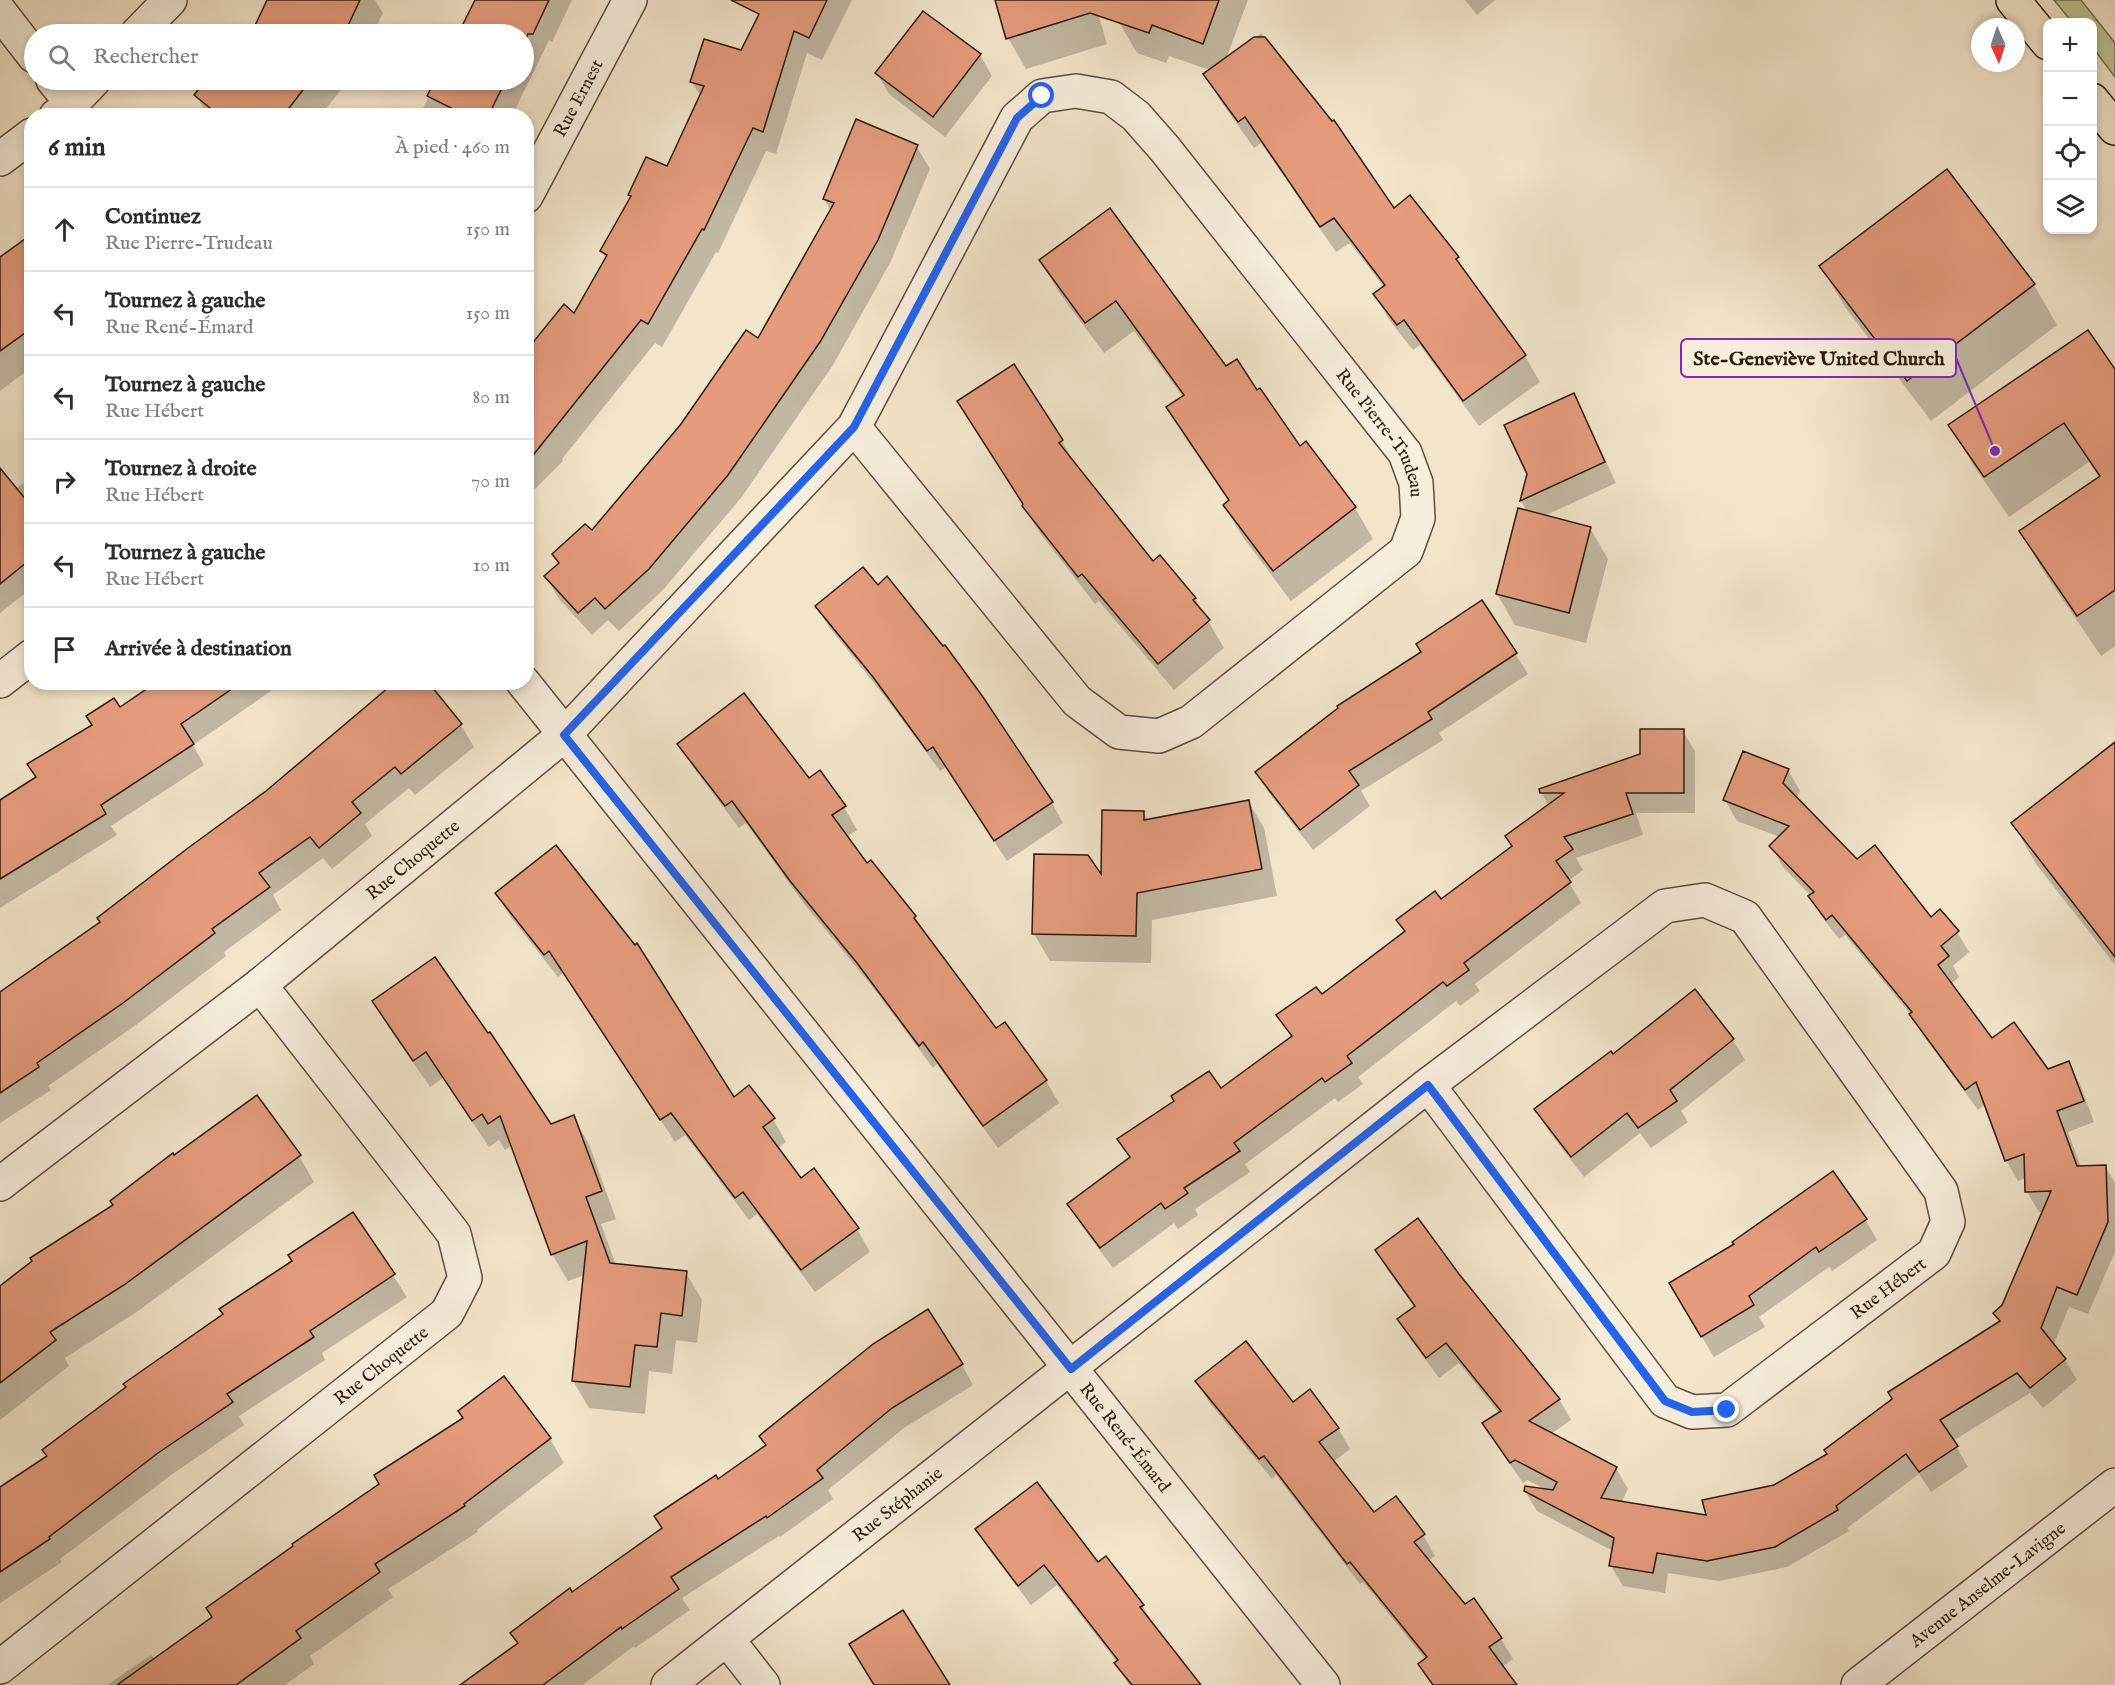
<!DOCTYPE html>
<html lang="fr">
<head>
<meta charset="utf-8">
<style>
	:root { --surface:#fff; --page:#f7f7f7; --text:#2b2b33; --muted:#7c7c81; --line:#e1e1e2 }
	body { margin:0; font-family:"IM FELL English",serif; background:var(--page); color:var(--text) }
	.controls { position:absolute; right:18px; top:18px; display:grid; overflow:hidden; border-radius:12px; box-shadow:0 3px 9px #0003 }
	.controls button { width:54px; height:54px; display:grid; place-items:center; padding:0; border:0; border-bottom:2px solid var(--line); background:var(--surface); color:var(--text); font:30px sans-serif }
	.compass { position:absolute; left:1971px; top:18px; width:54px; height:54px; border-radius:50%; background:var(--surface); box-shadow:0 3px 9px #0003; rotate:177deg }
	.stop { position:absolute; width:18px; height:18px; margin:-14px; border:4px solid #2563eb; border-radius:50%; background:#fff }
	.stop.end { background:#2563eb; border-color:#fff; box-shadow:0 2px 6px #0008 }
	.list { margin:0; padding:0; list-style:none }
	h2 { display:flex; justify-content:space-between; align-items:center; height:78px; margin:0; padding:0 24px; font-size:26px }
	h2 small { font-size:20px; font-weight:400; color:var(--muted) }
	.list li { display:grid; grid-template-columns:39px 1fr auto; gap:18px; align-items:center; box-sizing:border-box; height:84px; padding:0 24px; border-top:2px solid var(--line) }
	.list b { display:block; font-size:22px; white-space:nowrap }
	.list p { margin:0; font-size:20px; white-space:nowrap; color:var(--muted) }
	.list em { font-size:20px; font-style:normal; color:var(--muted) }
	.icon { flex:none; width:33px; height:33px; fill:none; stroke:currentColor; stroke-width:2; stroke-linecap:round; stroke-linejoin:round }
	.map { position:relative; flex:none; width:2115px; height:1685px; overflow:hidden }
	.search { position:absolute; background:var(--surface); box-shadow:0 3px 9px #0003; left:24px; top:24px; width:510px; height:66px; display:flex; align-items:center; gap:15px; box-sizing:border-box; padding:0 21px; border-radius:33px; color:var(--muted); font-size:22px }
	.panel { position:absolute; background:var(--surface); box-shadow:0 3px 9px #0003; left:24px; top:108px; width:510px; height:582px; border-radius:24px }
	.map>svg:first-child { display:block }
</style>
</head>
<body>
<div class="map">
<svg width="2115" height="1685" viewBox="0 0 2115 1685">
	<rect width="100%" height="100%" fill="#f3e5cb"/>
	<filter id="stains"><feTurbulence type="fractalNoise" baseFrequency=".00333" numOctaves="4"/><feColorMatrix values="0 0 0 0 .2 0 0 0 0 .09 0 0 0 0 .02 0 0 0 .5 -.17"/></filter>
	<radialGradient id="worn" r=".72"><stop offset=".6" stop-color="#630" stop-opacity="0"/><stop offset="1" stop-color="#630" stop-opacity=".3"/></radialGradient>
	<!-- green -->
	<polygon fill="#c1c393" stroke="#766f51" stroke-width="1.5" points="2054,0 2081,0 2115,43 2115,77 2093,48 2092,22 2072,22"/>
	<!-- shadow -->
	<g fill="#0003">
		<polygon points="269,0 375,0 383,13 373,34 252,34"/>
		<polygon points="477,0 572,0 552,42 549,40 512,116 419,116 437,80 524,80 524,34 459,34"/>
		<polygon points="765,0 852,0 822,60 807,53 776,154 766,151 718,253 716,252 662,347 655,343 562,459 563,461 526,498 526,353 575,315 607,260 602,251 632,197 630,195 668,168 701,97 692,82 742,52"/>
		<polygon points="996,0 1094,0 1107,44 1026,69 1008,38"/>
		<polygon points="1127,0 1248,0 1226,59 1261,33 1331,124 1393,210 1457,258 1471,281 1525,356 1540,382 1479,426 1420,345 1413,350 1390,321 1375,295 1384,287 1350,243 1336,252 1261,143 1254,148 1220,100 1205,74 1210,70 1169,56 1166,63 1137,53 1119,22"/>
		<polygon points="1465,0 1495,0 1477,15"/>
		<polygon points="923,13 980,55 992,76 945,137 889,94 877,73"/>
		<polygon points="208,80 349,80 320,116 196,116 204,109 196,95"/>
		<polygon points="917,147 930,169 890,263 833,365 741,498 662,591 619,631 608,620 592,635 559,599 546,576 560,564 554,555 592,533 759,340 831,211 824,199"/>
		<polygon points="1110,210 1226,369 1257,392 1300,448 1306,443 1355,508 1373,539 1291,601 1242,536 1224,505 1229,502 1186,439 1168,408 1183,397 1134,331 1104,353 1058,291 1041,261"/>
		<polygon points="32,237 32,367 0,391 0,261"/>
		<polygon points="1821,266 2034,285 2057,325 1931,421 1845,307"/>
		<polygon points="2115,372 2115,646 2101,656 2044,572 2021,532 2100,479 2089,462 2009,517 1974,466 1950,425"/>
		<polygon points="1573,395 1585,416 1616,483 1544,516 1590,528 1608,559 1586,643 1515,625 1497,594 1527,512 1521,501 1528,474"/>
		<polygon points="975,429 1062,441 1078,469 1152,563 1160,557 1195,599 1224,648 1174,690 1099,601 1095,604 1040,533"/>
		<polygon points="32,476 32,588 0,613 0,501"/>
		<polygon points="877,587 943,648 1052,803 1063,823 1007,861 946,767 940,771 886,698 829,627 817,607"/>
		<polygon points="1482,602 1528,674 1439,733 1443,740 1361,791 1370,806 1313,850 1269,793 1257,772 1423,652"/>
		<polygon points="160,682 284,682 193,745 204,765 111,826 117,835 0,908 0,802 37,778 119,709"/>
		<polygon points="426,682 461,725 474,747 415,795 409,788 365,824 372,836 332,869 323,858 273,895 281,910 224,952 226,956 136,1025 48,1086 51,1090 0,1123 0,1003 101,923"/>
		<polygon points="1683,731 1695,751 1695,813 1636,813 1643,835 1576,858 1583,870 1568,881 1581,903 1475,984 1480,991 1460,1006 1456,1001 1358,1077 1363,1084 1338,1102 1335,1098 1245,1164 1250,1172 1195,1209 1198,1215 1178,1229 1174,1223 1113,1268 1081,1225 1069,1204 1130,1158 1119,1140 1220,1090 1292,1038 1278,1015 1322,997 1405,933 1398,921 1441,901 1513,847 1549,806 1541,792 1641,755"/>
		<polygon points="679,744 809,780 844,807 857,830 846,837 867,865 871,862 915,917 928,940 996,1030 1046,1081 1059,1103 998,1148 937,1064 933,1068 872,986 805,905 746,823 739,828 693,767"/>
		<polygon points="2115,744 2115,965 2036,864 2013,823"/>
		<polygon points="1788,770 1800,791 1796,799 1857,861 1931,919 1957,932 1969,952 1953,966 1959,977 1951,984 1991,1040 2048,1071 2068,1063 2080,1084 2094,1122 2068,1132 2081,1167 2105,1166 2115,1183 2115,1252 2088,1314 2069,1307 2053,1346 2065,1360 2077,1380 2043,1408 2030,1393 1953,1441 1968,1467 1931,1492 1919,1474 1847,1528 1849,1531 1787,1567 1719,1581 1668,1573 1665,1593 1623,1586 1611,1566 1613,1551 1537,1511 1525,1491 1547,1490 1527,1480 1523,1483 1496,1444 1484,1424 1499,1413 1459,1363 1439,1378 1411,1340 1399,1320 1415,1308 1388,1271 1377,1250 1457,1275 1559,1399 1571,1420 1551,1434 1616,1468 1628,1489 1621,1503 1707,1517 1774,1486 1828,1455 2000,1322 1995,1313 2003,1306 2043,1212 2039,1212 2027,1192 2026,1178 2018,1181 2006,1160 1986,1104 1978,1110 1923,1035 1913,1017 1845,935 1839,939 1822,917 1811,896 1783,867 1771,846 1780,837 1737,821 1725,800"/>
		<polygon points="1248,801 1264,828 1277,896 1152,920 1151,963 1050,961 1034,934 1036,856 1102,879 1144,813 1148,821"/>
		<polygon points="497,894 733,1099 773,1119 786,1142 777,1149 801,1180 857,1229 870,1252 815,1292 757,1214 749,1220 685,1135 675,1142 563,973 558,977 510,916"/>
		<polygon points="1694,991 1733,1040 1745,1060 1681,1111 1688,1122 1651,1148 1640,1133 1584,1177 1548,1130 1536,1109 1613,1056"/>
		<polygon points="374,1001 550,1126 573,1117 589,1144 616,1219 601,1224 616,1265 686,1273 702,1300 697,1343 676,1340 672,1374 649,1371 645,1414 589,1408 573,1381 585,1275 568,1281 552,1254 512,1145 505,1150 499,1140 489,1147 443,1078 430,1087 389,1028"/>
		<polygon points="299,1156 314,1182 138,1311 65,1358 69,1366 0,1420 0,1288 115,1206 174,1157"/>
		<polygon points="353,1214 407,1297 322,1353 325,1360 239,1416 244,1425 171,1475 60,1559 62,1562 0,1603 0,1489 48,1457"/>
		<polygon points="1865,1219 1877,1240 1832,1271 1829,1267 1759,1317 1765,1327 1714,1357 1682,1304"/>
		<polygon points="962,1365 973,1385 904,1428 828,1490 833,1499 780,1537 779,1536 682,1598 690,1610 635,1648 634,1646 582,1685 462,1685 518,1644 512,1633 663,1529 718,1481"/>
		<polygon points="1197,1381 1293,1404 1338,1428 1350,1449 1333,1462 1374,1515 1396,1498 1423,1535 1435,1556 1428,1561 1465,1606 1474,1600 1501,1639 1513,1659 1502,1667 1515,1685 1440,1685 1426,1660 1363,1582 1360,1584 1276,1475 1272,1479 1209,1402"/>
		<polygon points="550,1439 564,1463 477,1530 478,1532 388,1589 393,1597 310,1656 314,1664 285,1685 107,1685 151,1655 155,1660"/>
		<polygon points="977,1530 1098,1564 1142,1605 1154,1626 1200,1685 1129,1685 1116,1663 1117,1662 1057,1585 1031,1605 989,1550"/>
	</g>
	<!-- building -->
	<g fill="#e49c7d" stroke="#2b1b0f" stroke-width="1.5">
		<polygon points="267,0 360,0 344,34 251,34"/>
		<polygon points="475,0 549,0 533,34 528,34 524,43 524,34 458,34"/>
		<polygon points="731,0 827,0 809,38 794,31 763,132 753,128 704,230 702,229 648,324 641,320 526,464 526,351 564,304 574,313 607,255 600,251 631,196 628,195 646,157 667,166 704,86 690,82 704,39 741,50 759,14"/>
		<polygon points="995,0 1219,0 1203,44 1152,25 1149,33 1090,13 1006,39"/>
		<polygon points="923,11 981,54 933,117 875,73"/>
		<polygon points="1254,37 1265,37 1332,121 1334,120 1394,208 1410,195 1459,257 1456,259 1526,355 1463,401 1404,320 1397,325 1373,294 1385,285 1334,218 1320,227 1245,117 1238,122 1203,74"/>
		<polygon points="206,80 307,80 309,82 283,116 220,116 194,95"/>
		<polygon points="435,80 506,80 488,116 467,116 427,96"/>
		<polygon points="856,119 918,145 878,240 820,342 728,475 649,569 605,609 595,598 578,613 544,576 559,563 552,554 585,524 592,530 681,424 746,330 758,338 834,203 823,199"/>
		<polygon points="1947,169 2035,284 1907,381 1819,266"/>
		<polygon points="1110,208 1226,366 1237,359 1257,390 1260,388 1300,446 1306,441 1356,507 1273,571 1223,505 1229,500 1166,407 1184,395 1116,301 1085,323 1039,260"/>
		<polygon points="32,234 32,328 0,351 0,257"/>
		<polygon points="2088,330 2115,369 2115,590 2077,616 2019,531 2100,476 2064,423 1984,477 1948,425"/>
		<polygon points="1014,364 1063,440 1059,443 1153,561 1160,555 1196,598 1193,600 1210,620 1158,664 1082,574 1078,577 1022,506 1023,504 957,401"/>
		<polygon points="1574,393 1605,462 1520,501 1527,474 1504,425"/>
		<polygon points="0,468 32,507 32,558 0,584"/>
		<polygon points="1518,508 1591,527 1569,613 1496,594"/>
		<polygon points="863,567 878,585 887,576 943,646 945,645 983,697 1053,802 994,841 933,747 927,751 873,677 815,606"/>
		<polygon points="1482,600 1517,653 1428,712 1432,719 1349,771 1359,785 1300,830 1255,772 1338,708 1337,706 1421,652 1416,644"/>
		<polygon points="157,682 242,682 181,724 194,744 101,805 106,814 0,879 0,800 36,777 27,764 92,725 86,716 114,698 120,707"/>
		<polygon points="395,682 428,682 462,724 401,774 395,767 352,802 361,813 319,848 310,837 259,873 270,887 212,929 215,933 123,1003 37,1063 39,1067 0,1093 0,992 100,922 97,918 188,848 266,791"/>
		<polygon points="744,693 809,778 820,770 846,806 832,815 867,863 871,860 916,916 914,918 996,1028 1005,1022 1047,1080 983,1126 923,1042 919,1046 857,963 790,881 732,801 725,806 677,744"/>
		<polygon points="1640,729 1684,729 1684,793 1626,793 1633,814 1564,837 1573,849 1556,861 1571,882 1464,963 1469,970 1447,986 1443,982 1347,1056 1352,1063 1325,1082 1322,1078 1234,1143 1240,1151 1184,1188 1188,1193 1165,1209 1161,1203 1100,1248 1067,1204 1130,1157 1117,1139 1174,1101 1171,1096 1209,1071 1221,1088 1292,1036 1276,1015 1316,987 1322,994 1405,931 1396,920 1435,891 1441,899 1512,846 1505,836 1564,793 1540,793 1539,789 1640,754"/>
		<polygon points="2115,742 2115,957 2011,823"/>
		<polygon points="1743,751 1789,769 1783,783 1857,859 1875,845 1931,917 1940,909 1959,931 1941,946 1949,956 1938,965 1992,1038 2014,1022 2048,1069 2069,1061 2084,1101 2057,1111 2077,1166 2106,1165 2108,1222 2077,1295 2057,1287 2041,1328 2066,1359 2030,1388 2017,1373 1940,1420 1958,1446 1919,1472 1906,1454 1836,1506 1838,1510 1775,1547 1707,1561 1657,1553 1653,1573 1609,1566 1614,1538 1524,1491 1525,1486 1553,1490 1557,1482 1515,1460 1510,1463 1482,1423 1501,1411 1446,1343 1426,1358 1397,1319 1415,1306 1375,1250 1418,1218 1459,1274 1560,1399 1529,1421 1617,1467 1601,1498 1706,1515 1702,1500 1774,1485 1827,1454 1824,1450 1892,1399 1888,1392 2000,1321 1993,1313 2002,1305 2051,1191 2025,1192 2024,1154 2005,1161 1976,1082 1965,1090 1909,1014 1912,1012 1832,915 1826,920 1808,896 1814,892 1769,846 1789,826 1723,800"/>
		<polygon points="1249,800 1262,869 1137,893 1136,936 1032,934 1034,854 1088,855 1101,874 1102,810 1144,811 1144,820"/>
		<polygon points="556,845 635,945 637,943 734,1097 749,1085 775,1118 763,1127 801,1178 814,1168 859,1228 801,1270 743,1192 735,1198 671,1113 660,1120 549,951 544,955 495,893"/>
		<polygon points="435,957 488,1033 490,1032 551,1124 574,1115 602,1191 586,1197 610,1263 687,1271 682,1316 661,1313 657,1347 635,1345 630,1387 572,1381 587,1241 551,1255 500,1116 488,1124 482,1114 472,1121 426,1052 413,1061 372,1001"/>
		<polygon points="1695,989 1734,1039 1670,1090 1677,1101 1638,1128 1627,1113 1571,1157 1534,1109 1611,1051 1613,1054"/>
		<polygon points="257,1095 301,1155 124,1285 50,1332 56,1340 0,1383 0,1286 32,1261 30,1258 113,1205 110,1201 173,1153 174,1155"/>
		<polygon points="1833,1171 1867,1219 1819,1252 1816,1247 1749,1296 1754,1305 1701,1337 1669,1283 1734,1244 1732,1242"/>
		<polygon points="353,1212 395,1274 310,1331 314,1337 227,1394 233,1402 158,1453 49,1537 50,1539 0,1572 0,1487 47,1456 42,1450 126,1387 123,1384 223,1314 219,1309 292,1261 288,1255"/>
		<polygon points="928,1309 963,1364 892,1408 817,1470 823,1478 767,1518 766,1516 671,1577 679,1589 622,1629 621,1627 543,1685 460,1685 518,1643 510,1633 570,1588 572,1592 662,1528 654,1516 716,1475 718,1479 766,1445 759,1436 873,1344"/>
		<polygon points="1246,1341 1293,1402 1310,1389 1339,1428 1319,1442 1374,1512 1396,1496 1425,1534 1414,1542 1465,1604 1474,1598 1502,1638 1489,1647 1517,1685 1433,1685 1418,1664 1427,1657 1350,1562 1347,1564 1264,1456 1259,1459 1195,1381"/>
		<polygon points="504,1376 551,1438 464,1504 465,1506 375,1564 380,1572 296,1631 301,1638 236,1685 117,1685 212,1617 206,1608 293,1546 292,1544 379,1484 374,1475 463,1418 458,1411"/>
		<polygon points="1037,1482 1098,1562 1106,1556 1144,1605 1140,1607 1201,1685 1132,1685 1114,1663 1118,1660 1044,1565 1018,1586 975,1529"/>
		<polygon points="903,1610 950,1685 874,1685 849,1644"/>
	</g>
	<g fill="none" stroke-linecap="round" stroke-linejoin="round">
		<defs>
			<g id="minor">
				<polyline points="0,12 34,56"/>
				<polyline points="137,34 170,0"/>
				<polyline points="53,80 72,103"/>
				<polyline points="56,116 72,103 94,80"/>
				<polyline points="0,159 32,135"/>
				<path id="s1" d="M 526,196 L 630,0"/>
				<polyline points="0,681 32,656"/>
				<path id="s2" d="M 523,682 L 1323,1685"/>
				<path id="s3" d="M 0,1184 L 260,985 L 564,735 L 854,427 L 1017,118 L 1042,96 L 1076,91 L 1111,97 L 1136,116 L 1165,149 L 1405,453 L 1416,483 L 1418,518 L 1406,551 L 1191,722 L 1159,736 L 1119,732 L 1077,701 L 854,427"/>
				<polyline points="727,1639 763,1685"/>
				<path id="s4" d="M 0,1667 L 447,1313 L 465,1278 L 454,1234 L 260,985"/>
				<path id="s5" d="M 668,1685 L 1428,1085 L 1665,906 L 1705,900 L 1745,917 L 1941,1191 L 1948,1222 L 1934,1253 L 1727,1410 L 1692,1412 L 1665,1401 L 1428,1085"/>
				<path id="s6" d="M 1858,1685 L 2115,1485"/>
			</g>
			<g id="major">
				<polyline points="2013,0 2048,43"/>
				<polyline points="2092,100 2115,128"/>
			</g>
		</defs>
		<!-- minor casing -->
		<use href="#minor" stroke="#5d4e3e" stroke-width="36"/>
		<!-- major casing -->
		<use href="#major" stroke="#2b1b0f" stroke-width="36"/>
		<!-- minor -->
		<use href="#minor" stroke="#f7eedd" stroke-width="33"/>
		<!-- major -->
		<use href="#major" stroke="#f3e5cb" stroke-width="33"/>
	</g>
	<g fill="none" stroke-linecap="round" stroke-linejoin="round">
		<!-- route -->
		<polyline stroke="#2563eb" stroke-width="8" points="1042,96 1017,118 854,427 564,735 1071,1369 1428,1085 1665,1401 1692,1412 1727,1410"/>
	</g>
	<g text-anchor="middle" stroke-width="6" stroke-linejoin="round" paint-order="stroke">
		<!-- street labels -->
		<g font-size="18" fill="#2b1b0f" stroke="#f7eedd">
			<text dy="6" stroke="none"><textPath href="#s1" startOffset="111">Rue Ernest</textPath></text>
			<text dy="6" stroke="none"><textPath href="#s3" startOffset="2030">Rue Pierre-Trudeau</textPath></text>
			<text dy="6" stroke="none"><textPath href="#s3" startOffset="525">Rue Choquette</textPath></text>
			<text transform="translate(1888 1288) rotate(-37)" y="6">Rue Hébert</text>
			<text dy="6" stroke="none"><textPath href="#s4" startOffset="486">Rue Choquette</textPath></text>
			<text dy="6" stroke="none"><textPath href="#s2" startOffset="966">Rue René-Émard</textPath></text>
			<text dy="6" stroke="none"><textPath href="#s5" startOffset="292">Rue Stéphanie</textPath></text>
			<text dy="6" stroke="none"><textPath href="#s6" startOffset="164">Avenue Anselme-Lavigne</textPath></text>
		</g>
	</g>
	<!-- callouts -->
	<path fill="none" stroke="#7b2cbf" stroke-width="2" d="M1995 451L1956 358"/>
	<circle fill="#7b2cbf" stroke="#f7eedd" stroke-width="2" cx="1995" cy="451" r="6"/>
	<rect fill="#f7eedd" stroke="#7b2cbf" stroke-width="2" x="1681" y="339" width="275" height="38" rx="6"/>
	<g font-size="20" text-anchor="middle" font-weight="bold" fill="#2b1b0f">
		<text x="1819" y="365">Ste-Geneviève United Church</text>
	</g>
	<rect width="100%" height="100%" filter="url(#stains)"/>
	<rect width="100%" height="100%" fill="url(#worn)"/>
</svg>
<div class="controls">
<button>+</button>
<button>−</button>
<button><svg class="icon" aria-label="locate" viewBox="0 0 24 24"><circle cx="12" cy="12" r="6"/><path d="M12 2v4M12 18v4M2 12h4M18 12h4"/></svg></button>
<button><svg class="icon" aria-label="layers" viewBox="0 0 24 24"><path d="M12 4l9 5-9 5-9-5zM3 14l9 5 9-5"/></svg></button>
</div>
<svg class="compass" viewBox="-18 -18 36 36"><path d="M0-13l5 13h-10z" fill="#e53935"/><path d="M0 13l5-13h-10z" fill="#7c7c81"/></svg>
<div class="stop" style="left:1042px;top:96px"></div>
<div class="stop end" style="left:1727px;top:1410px"></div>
<div class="search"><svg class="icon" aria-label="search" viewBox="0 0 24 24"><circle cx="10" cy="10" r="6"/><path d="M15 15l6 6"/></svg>Rechercher</div>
<section class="panel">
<h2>6 min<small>À pied · 460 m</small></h2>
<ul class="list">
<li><svg class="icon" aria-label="ahead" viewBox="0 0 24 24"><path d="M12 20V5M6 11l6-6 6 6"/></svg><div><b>Continuez</b><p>Rue Pierre-Trudeau</p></div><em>150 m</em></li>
<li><svg class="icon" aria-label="left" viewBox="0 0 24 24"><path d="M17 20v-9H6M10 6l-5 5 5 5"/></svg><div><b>Tournez à gauche</b><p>Rue René-Émard</p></div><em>150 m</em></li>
<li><svg class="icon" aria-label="left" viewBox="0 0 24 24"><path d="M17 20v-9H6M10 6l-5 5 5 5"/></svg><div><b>Tournez à gauche</b><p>Rue Hébert</p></div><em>80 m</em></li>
<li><svg class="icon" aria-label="right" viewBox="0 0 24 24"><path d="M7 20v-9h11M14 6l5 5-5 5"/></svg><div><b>Tournez à droite</b><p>Rue Hébert</p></div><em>70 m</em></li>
<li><svg class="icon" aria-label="left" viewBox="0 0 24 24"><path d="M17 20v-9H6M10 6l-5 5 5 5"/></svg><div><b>Tournez à gauche</b><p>Rue Hébert</p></div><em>10 m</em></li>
<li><svg class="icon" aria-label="arrive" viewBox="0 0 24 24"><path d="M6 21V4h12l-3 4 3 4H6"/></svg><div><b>Arrivée à destination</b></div></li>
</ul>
</section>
</div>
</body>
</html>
